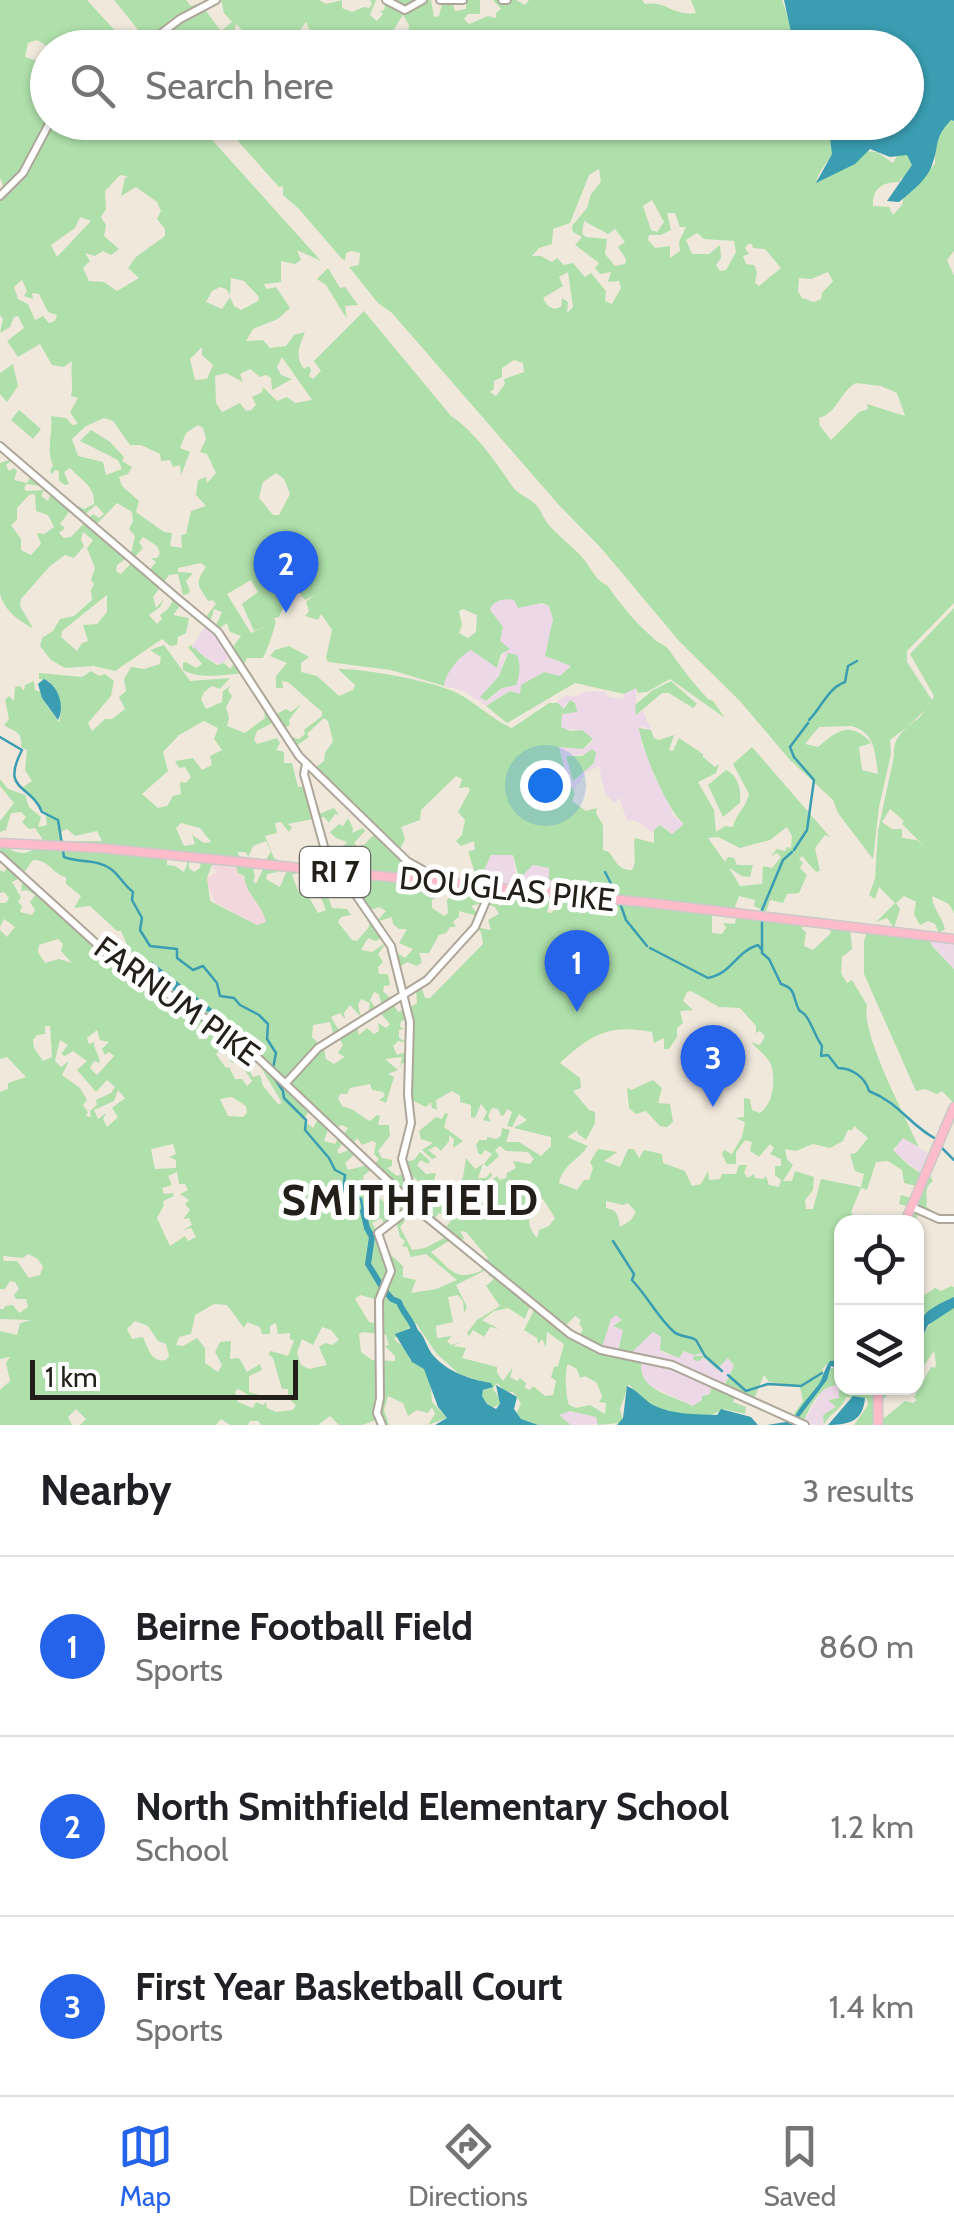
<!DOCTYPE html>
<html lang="en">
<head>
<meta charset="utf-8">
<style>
	:root { --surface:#fff; --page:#f2f2f2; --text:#202124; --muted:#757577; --line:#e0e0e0; --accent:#2563eb }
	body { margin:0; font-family:Cabin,sans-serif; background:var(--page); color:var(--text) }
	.controls { position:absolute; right:30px; bottom:30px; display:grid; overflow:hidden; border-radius:20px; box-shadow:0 2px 8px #0004 }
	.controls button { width:90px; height:90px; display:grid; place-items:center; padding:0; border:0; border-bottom:2px solid var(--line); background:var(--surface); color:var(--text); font:50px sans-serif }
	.scale { position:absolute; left:30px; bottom:25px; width:268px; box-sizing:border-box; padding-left:10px; border:5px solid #23201b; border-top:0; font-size:28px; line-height:35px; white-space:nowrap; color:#23201b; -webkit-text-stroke:8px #fff; paint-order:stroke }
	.you { position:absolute; left:545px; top:785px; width:35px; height:35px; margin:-25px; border:8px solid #fff; border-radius:50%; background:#1a73e8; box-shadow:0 0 0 15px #1a73e833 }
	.badge { display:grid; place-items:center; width:65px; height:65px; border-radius:50%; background:var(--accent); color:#fff; font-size:32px; font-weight:700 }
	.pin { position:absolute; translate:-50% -82px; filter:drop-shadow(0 2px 5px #0008) }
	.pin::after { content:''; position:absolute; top:52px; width:35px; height:30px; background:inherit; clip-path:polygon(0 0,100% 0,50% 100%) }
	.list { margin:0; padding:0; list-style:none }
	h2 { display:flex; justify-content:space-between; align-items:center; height:130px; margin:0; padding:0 40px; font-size:42px }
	h2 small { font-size:32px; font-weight:400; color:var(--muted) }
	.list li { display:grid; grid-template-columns:65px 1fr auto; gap:30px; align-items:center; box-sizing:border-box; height:180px; padding:0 40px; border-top:2px solid var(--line) }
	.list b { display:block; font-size:38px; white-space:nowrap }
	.list p { margin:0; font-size:32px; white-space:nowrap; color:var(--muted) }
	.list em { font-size:32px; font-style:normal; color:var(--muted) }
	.icon { flex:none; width:55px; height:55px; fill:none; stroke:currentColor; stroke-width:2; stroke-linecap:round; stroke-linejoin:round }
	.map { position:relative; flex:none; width:954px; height:1425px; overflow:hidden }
	.search { position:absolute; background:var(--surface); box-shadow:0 2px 8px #0004; left:30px; right:30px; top:30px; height:110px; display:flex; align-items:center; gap:25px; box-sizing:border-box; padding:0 35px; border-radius:55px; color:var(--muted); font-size:38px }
	.sheet { height:670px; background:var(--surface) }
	nav { display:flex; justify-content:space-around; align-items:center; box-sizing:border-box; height:140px; border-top:2px solid var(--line); background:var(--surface); font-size:28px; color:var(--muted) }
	nav a { display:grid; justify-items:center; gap:5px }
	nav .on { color:var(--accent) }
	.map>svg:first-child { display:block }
</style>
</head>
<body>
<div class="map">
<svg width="954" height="1425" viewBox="0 0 954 1425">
	<rect width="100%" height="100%" fill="#f0e8db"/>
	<!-- commercial -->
	<g fill="#edd8e7" fill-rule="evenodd">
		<path d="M 505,598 L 549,606 L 553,619 L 545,656 L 571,666 L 560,676 L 535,678 L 524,685 L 520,694 L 510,691 L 486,706 L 464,691 L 444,686 L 445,674 L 464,653 L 472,650 L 497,668 L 505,651 L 505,646 L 500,641 L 503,627 L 490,611 L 493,603 ZM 505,656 L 519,662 L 518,677 L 514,686 L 502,688 L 488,701 L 481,697 L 499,676 Z"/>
		<polygon points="209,621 233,654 220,665 191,648"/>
		<path d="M 636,687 L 636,714 L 643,711 L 651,730 L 641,726 L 641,745 L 651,760 L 654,777 L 667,796 L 673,816 L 684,824 L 672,834 L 665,827 L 654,833 L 635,820 L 627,821 L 619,797 L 615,803 L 605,794 L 599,766 L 587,772 L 573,791 L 567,779 L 559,747 L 583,749 L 593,742 L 582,730 L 563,729 L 559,723 L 561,715 L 566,711 L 576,712 L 566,702 L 564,709 L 556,702 L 567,695 L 573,697 L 588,691 L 604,692 L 610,698 L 623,699 L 624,694 ZM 587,754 L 595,756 L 594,763 L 571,776 L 567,756 Z"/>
		<polygon points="497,853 513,855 515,872 520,876 533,865 549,867 549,880 555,881 556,893 489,887 489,877 485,868 487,859"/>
		<polygon points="929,937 954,940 954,969 929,942"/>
		<polygon points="903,1137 933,1157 924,1175 895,1153 898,1140"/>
		<polygon points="616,1314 622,1320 613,1326 623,1330 618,1353 601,1349 610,1320"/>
		<polygon points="653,1332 661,1337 660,1350 665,1354 680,1357 684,1352 703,1353 703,1358 714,1365 728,1358 734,1367 724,1384 708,1396 702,1396 702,1401 694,1406 646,1384 640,1367 630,1355 646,1335"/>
		<polygon points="839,1384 839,1398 830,1399 836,1407 823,1415 824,1425 802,1424 822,1391 830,1385"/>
		<polygon points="569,1411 596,1417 599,1424 571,1425 559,1415"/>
	</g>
	<!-- industrial -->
	<polygon fill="#f2d8dc" points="208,862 234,865 267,912 267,935 255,925 215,902 205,878 217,873"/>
	<!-- green -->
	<g fill="#afe0ab" fill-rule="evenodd">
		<path d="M 0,0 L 87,0 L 130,47 L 117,43 L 112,47 L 103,47 L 98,33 L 84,47 L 48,47 L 37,40 L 28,43 L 25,57 L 37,61 L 42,57 L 47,64 L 47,89 L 39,97 L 42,106 L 47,109 L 48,122 L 58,123 L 58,130 L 72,139 L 81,135 L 72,123 L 144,123 L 147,128 L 153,126 L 149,123 L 197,123 L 321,261 L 297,250 L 301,260 L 295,264 L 281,261 L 281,282 L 264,284 L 266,289 L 276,287 L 290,308 L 278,319 L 253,329 L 246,341 L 263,340 L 270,348 L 286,346 L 294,335 L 305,332 C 300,345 294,356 304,369 L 309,366 L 311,370 L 309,376 L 313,379 L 321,371 L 314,361 L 364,311 L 451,416 C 474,431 497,463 512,486 C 518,495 529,497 536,505 C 541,510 543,518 548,524 C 557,535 571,545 581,556 C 591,566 594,580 607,585 C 620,604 635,622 652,637 C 657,643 665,644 669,650 C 681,667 693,683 708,699 L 713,701 L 725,718 L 670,679 L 647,692 L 638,693 L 636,688 L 624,694 L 575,683 L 507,723 L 486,706 L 510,691 L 520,694 L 521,685 L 544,672 L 560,676 L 571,666 L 545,656 L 553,619 L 549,606 L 542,603 L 518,608 L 514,600 C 505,598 493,600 490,610 L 503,627 L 500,641 L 510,649 L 501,654 L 497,668 L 471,650 C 459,656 445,674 444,686 L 391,670 L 328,662 L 326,658 L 332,630 L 321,614 L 318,620 L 305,616 L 309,611 L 306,602 L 314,595 L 305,600 L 299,592 L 287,599 L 279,617 L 274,618 L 276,622 C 272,635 269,646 263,658 L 247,658 L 244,665 L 232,648 L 241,636 L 230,632 L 227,623 L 217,630 L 215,627 L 222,612 L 214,609 L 210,623 L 205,618 L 216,604 L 213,600 L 208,601 C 201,587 192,586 206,567 L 201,563 L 178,568 L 178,572 L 193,573 L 186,581 L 190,591 L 188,594 L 183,595 L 178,574 L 169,575 L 153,597 L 156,608 L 164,599 L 160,607 L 149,615 L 157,624 L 162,619 L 160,615 L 168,609 L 175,597 L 183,602 L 173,615 L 189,618 L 186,633 L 178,637 L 177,645 L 170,646 L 162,639 L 115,671 L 94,666 L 65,668 L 51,660 L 40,646 L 42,638 L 53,631 L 60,619 L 74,616 L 92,600 L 91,590 L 94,584 L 91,580 L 95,568 L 87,548 L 93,540 L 83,532 L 81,540 L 84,546 L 74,558 L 65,555 L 50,566 L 21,599 L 20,606 L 33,628 C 18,621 3,609 0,593 L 0,463 L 15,458 L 6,465 L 9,471 L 14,468 L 17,471 L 14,480 L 27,483 L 33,473 L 43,482 L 40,486 L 27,484 L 24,488 L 26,491 L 44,490 L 41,496 L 48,501 L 52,490 L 72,508 L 60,524 L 65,528 L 59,533 L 64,538 L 71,537 L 93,514 L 99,518 L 104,514 L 96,505 L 83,516 L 75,510 L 79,506 L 84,509 L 94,504 C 95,486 82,481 70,468 L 64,472 L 69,484 L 65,485 L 59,481 L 59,471 L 55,470 L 52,474 L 50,471 L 53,465 C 46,450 53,433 51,416 L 66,418 L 72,425 L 78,424 L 70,412 L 78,398 L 71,396 C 74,385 70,374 72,361 L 64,367 L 52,365 L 40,344 L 18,357 L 7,341 L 24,328 L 18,316 L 14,317 L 10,327 L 0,333 L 3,319 L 0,315 L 0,196 L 3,186 L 0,177 ZM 120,175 L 129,177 L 125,178 L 121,196 L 136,187 L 157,202 L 161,211 L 157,219 L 165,229 L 165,236 L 136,257 L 128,268 L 139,278 L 117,291 L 104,282 L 89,281 L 83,268 L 90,261 L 85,253 L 95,256 L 103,251 L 111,255 L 119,249 L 104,236 L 106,225 L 101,217 L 106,209 L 105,191 ZM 80,217 L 91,221 L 57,257 L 51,245 L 75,228 ZM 231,278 L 244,281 L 259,297 L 258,301 L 241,310 L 234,306 L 230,297 L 222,309 L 206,302 L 212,291 L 220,287 L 226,289 L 230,295 ZM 22,280 L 27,291 L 24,296 L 33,299 L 32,293 L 39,294 L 48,312 L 57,315 L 55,321 L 49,323 L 43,316 L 35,320 L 28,304 L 18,299 L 14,287 ZM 202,347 L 202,355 L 213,365 L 207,379 L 195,380 L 190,359 ZM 282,357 L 312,400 L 295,403 L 287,397 L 277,401 L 263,387 L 262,392 L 252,397 L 256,405 L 251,410 L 246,411 L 240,403 L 222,412 L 216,403 L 215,376 L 226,373 L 243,382 L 240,374 L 250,369 L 260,377 L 266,375 L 271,378 L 272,390 L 292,379 L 281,375 L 277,367 ZM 104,418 L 113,421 L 130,445 L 141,445 L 160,454 L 161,461 L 170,460 L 173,467 L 180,465 L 181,475 L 190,452 L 180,448 L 186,433 L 198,425 L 203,428 L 206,439 L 200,452 L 207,454 L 216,473 L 207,483 L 206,477 L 198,480 L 196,495 L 206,506 L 191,511 L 186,534 L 181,535 L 182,548 L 170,546 L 172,533 L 164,532 L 136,512 L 139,501 L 122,486 L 119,477 L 128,474 L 132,467 L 122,461 L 124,457 L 110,442 L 91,430 L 80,441 L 118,460 L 122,469 L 106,475 L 103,462 L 78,456 L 72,439 L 86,426 ZM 276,473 L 284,479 L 290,494 L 279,515 L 273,515 L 259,498 L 263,482 ZM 35,494 L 36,511 L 48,515 L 54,527 L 44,534 L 37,533 L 41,544 L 31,555 L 21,550 L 21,539 L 11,525 L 17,520 L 17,508 L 29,495 ZM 117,503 L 132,512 L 133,521 L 129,529 L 135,536 L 130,558 L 132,560 L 143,548 L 139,542 L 143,537 L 157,546 L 160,553 L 157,558 L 151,558 L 156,562 L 147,573 L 133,561 L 121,574 L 116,571 L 117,565 L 128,557 L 95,526 ZM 251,580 L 258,592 L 242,604 L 254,631 L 272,624 L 251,633 L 227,594 ZM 107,595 L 107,612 L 97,624 L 83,625 L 88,641 L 82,643 L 77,651 L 61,637 L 62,631 ZM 463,609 L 477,615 L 476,632 L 468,638 L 459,633 L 462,625 L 459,611 Z"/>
		<path d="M 114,0 L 186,0 L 191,6 L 215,0 L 203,7 L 221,31 L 232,22 L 224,13 L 221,0 L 319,0 L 326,4 L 342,0 L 342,8 L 352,12 L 364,7 L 369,8 L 372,4 L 370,0 L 376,0 L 370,15 L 377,21 L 383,14 L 380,11 L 384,10 L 386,0 L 431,0 L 434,17 L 439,16 L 443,0 L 452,0 L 455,11 L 466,9 L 466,0 L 480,0 L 480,14 L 468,14 L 464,19 L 469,24 L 488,16 L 496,18 L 496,13 L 501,9 L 493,0 L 516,0 L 525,5 L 529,0 L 642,0 L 645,4 C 669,1 670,16 696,13 L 691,0 L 782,0 L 791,26 L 791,43 L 795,47 L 418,47 L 413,44 L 414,38 L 408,36 L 409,25 L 403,15 L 389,37 L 407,47 L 317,47 L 306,22 L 288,47 L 259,47 L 236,24 L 234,34 L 245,47 L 209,44 L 205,47 L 158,47 L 152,40 L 148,42 Z"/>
		<path d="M 950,120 L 954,121 L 954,251 L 947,260 L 954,276 L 954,603 L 907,651 L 907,662 L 932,700 L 934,696 L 910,654 L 954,608 L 954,913 L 949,904 L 932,896 C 933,910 942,916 945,929 L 939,933 L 935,924 L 928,921 L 920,925 L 914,914 L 916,902 L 904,896 L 896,903 L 900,909 L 894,928 L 887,918 L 876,922 L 895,903 L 879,887 L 875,899 L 869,895 L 875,879 L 878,831 L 894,756 C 891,730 919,724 931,700 L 920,717 L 890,740 L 891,754 L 879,807 L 873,859 L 838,813 L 833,800 L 789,759 L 740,701 L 680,642 L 601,548 L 558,504 L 392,313 L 378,303 L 349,267 L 359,265 L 360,253 L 352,251 L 346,253 L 345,260 L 342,259 L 299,209 L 283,195 L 283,186 L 279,187 L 222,123 L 824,123 C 851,147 821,162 817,180 L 864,151 L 877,152 L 893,163 L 899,152 L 909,155 L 913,161 L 912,174 L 900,179 L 900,182 C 883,182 872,188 873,206 L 889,207 L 893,215 L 902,205 L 905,191 L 935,164 L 935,129 ZM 599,169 L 601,182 L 591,194 L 587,208 L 572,226 L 573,232 L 582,237 L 575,245 L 599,263 L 595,268 L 600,274 L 611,272 L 608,282 L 619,281 L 621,288 L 612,304 L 605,301 L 606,291 L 591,273 L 585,277 L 573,263 L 564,265 L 557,258 L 552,262 L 541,256 L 532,256 L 539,248 L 552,244 L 553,229 L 570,223 L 589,175 ZM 652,200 L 664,222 L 657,232 L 651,230 L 643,206 ZM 667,213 L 675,213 L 680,227 L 686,227 L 679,242 L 680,251 L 670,258 L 670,246 L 655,248 L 648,240 L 649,235 L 661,235 L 671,230 ZM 584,221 L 608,234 L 615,229 L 625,242 L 618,247 L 626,259 L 625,264 L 615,266 L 605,254 L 607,239 L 586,237 L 582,234 ZM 697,233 L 704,239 L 734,241 L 736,252 L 726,270 L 720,271 L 716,265 L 721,258 L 720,245 L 709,254 L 692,254 L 686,240 ZM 748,244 L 752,244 L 753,248 L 765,249 L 781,268 L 759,286 L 755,283 L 757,272 L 754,265 L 746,264 L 743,256 L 749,254 L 745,248 ZM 568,272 L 573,307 L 567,313 L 568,302 L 562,298 L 561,307 L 554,309 L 547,305 L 543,298 L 563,286 L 559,277 ZM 828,272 L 833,281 L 822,293 L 821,299 L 814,302 L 802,298 L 798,291 L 799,278 L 811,279 ZM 514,360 L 523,363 L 524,372 L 504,379 L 505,384 L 496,396 L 490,392 L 494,389 L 494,381 L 502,377 L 502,368 ZM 856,383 L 881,386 L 897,393 L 905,416 L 867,404 L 868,409 L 859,412 L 831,440 L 820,426 L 819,418 C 838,413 840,391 856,383 ZM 851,726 C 875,732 875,752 878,774 L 862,770 L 859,747 L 871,743 C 850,720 837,731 818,747 L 805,744 L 819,727 ZM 890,809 L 904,821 L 902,824 L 925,847 L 917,840 L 902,838 L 902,829 L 892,829 L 882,822 Z"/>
		<polygon points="328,268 340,288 345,287 358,305 345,306 347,319 326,285 317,279"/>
		<polygon points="13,364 18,386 7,402 0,394 0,373"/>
		<polygon points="19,410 41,429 33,439 11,420"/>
		<path d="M 164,645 L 190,681 L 230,678 L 220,689 L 212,686 L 204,692 L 201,699 L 206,709 L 222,702 L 223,691 L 230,686 L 228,690 L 232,696 L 226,707 L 229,718 L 227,726 L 245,733 L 265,718 L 264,709 L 268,705 L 275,715 L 286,709 L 291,712 L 301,704 L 289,720 L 290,725 L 283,729 L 278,721 L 274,722 L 257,731 L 254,740 L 257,744 L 277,738 L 280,743 L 276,750 L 284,752 L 284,763 L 292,763 L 298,787 L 307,786 L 314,816 L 334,808 L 339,815 L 335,814 L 329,823 L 324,817 L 288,824 L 292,827 L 289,832 L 281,822 L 275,823 L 277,833 L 265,836 L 274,858 L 282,862 L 283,865 L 263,864 L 271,852 L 266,841 L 253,846 L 248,857 L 246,852 L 238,852 L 241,862 L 126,850 L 167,856 L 167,865 L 175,866 L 184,872 L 189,859 L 189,868 L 194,872 L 200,868 L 201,861 L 213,862 L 207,878 L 210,901 L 257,925 L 266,922 C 262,904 246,895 244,876 L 238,873 L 235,864 L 253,866 L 255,877 L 253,881 L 256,884 L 264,867 L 277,867 L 277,872 L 267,874 L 266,879 L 280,887 L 288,868 L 298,869 L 298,873 L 292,875 L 299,893 L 304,889 L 306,892 L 318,913 L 326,910 L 321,897 L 329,899 L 332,908 L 347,909 L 351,915 L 341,917 L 338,922 L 352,940 L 357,941 L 369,927 L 370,916 L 384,937 L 376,941 L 368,938 L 361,950 L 372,952 L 387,942 L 378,954 L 383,962 L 378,967 L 379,974 L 388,974 L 390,985 L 384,986 L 383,991 L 392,1000 L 382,1007 L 379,994 L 374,992 L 370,1000 L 377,1010 L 368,1015 L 370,1003 L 361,999 L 358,1005 L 361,1017 L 350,1005 L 344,1013 L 345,1019 L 340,1013 L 331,1017 L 340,1032 L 334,1036 L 330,1022 L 313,1025 L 312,1037 L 324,1049 L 326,1059 L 334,1064 L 345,1057 L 338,1053 L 343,1045 L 338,1037 L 357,1026 L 359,1035 L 367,1028 L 374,1034 L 379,1031 L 378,1023 L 386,1028 L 390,1024 L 379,1012 L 393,1003 L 398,1012 L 405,1009 L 409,1019 L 401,1021 L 400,1027 L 405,1029 L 399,1030 L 399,1038 L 409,1043 L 398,1041 L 393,1046 L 397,1055 L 408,1051 L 408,1063 L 402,1063 L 400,1068 L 402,1057 L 385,1059 L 398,1070 L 388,1074 L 394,1077 L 386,1103 L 379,1100 L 385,1096 L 383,1092 L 372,1090 L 370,1084 L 350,1088 L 347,1094 L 340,1094 L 338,1099 L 343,1107 C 353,1107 361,1117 370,1121 L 377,1115 L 380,1116 L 378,1125 L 389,1125 L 390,1136 L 378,1151 L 382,1158 L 392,1160 L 392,1166 L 387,1168 L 397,1176 L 404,1174 L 408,1197 L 373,1166 L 379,1159 L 374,1154 L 376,1143 L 372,1141 L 362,1145 L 357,1138 L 352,1145 L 342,1136 L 348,1128 L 342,1125 L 334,1129 L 312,1107 L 303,1120 L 313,1128 L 319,1117 L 329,1127 L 324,1141 L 335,1144 L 339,1137 L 344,1142 L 337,1150 L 339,1154 L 351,1149 L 356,1153 L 345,1163 L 348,1170 L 368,1165 L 372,1169 L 363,1176 L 366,1191 L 372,1191 L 384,1202 L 394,1190 L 407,1203 L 409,1209 L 385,1225 L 381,1218 L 372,1223 L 392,1256 L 403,1266 L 403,1277 L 416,1280 L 411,1293 L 436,1289 L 457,1280 L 426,1254 L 411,1257 L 407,1247 L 402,1246 L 405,1241 L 400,1237 L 396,1221 L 403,1217 L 405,1221 L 400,1227 L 412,1250 L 425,1248 L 448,1236 L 452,1239 L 431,1252 C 451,1269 454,1282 481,1271 L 484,1266 L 488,1269 L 456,1285 L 467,1307 L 464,1313 L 463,1301 L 458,1295 L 448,1297 L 453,1322 L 436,1326 L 437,1338 L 452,1336 L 447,1341 L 451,1345 L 460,1342 L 453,1346 L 466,1348 L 462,1358 L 497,1367 L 497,1373 L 503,1381 L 513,1367 L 510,1377 L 517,1381 L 520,1378 L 526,1383 L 525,1388 L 530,1390 L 533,1386 L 545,1396 L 553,1395 L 556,1381 L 551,1377 L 554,1367 L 558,1366 L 564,1344 L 547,1332 L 546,1347 L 542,1339 L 538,1344 L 537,1338 L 524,1330 L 535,1308 C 576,1341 591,1350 642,1358 C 634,1390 672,1395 693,1406 L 702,1400 L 702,1396 L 710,1394 L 712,1384 L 718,1387 L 725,1384 L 734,1366 L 728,1358 L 717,1369 L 703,1357 L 700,1361 L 693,1360 L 694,1356 L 702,1356 L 702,1353 L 694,1355 L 684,1351 L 679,1358 L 660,1350 L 661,1337 L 653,1332 L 631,1353 L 618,1352 L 623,1330 L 613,1326 L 622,1320 L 616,1315 L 611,1319 L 602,1347 L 578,1337 L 583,1330 L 579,1323 L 581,1320 L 575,1316 L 564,1327 L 485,1263 L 488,1258 L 466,1232 L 460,1231 L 464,1238 L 460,1243 L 444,1229 L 451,1221 L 450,1218 L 439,1213 L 435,1218 L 426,1205 L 432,1195 L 426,1190 L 419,1196 L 417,1193 L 420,1183 L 412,1176 L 407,1177 L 403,1162 L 414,1160 L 420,1152 L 430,1161 L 428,1164 L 421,1160 L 417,1165 L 426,1174 L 436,1173 L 434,1181 L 443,1180 L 444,1187 L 453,1194 L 453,1204 L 473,1217 L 475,1208 L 480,1209 L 480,1202 L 489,1199 L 485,1187 L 491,1191 L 498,1191 L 493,1179 L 497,1176 L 500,1180 L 506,1178 L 507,1173 L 516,1168 L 513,1161 L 530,1164 L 534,1159 L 528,1152 L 506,1151 L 500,1146 L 495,1150 L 499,1156 L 487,1167 L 484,1164 L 492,1154 L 485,1150 L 481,1155 L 478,1153 L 476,1145 L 479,1140 L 487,1140 L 487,1137 L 496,1139 L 501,1136 L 502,1128 L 510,1130 L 506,1142 L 519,1142 L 541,1156 L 551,1146 L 551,1137 L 514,1128 L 527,1120 L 519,1114 L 512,1127 L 507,1126 L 512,1112 L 507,1109 L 504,1115 L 501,1116 L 498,1109 L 492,1108 L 488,1116 L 491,1122 L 483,1120 L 487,1112 L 481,1104 L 475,1118 L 471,1117 L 471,1105 L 460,1102 L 460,1096 L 452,1091 L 436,1100 L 437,1110 L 432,1108 L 431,1102 L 426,1107 L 409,1099 L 412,1025 L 407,1009 L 417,1003 L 416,990 L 421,986 L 425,998 L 430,998 L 483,944 L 481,932 L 475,927 L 491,930 L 488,920 L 499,914 L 495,907 L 486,904 L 488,899 L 496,900 L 499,906 L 507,902 L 503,896 L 490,892 L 492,888 L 533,891 L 533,905 L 543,905 L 541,898 L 545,897 L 550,901 L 547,912 L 551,913 L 558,907 L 556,882 L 549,880 L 549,868 L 533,865 L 519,879 L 513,855 L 491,855 L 485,868 L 489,877 L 488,887 L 479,886 L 473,898 L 482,903 L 471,906 L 481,917 L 459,911 L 459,917 L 453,921 L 456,927 L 450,927 L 446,933 L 439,935 L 429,953 L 419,953 L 422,962 L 417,966 L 407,962 L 397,969 L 394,957 L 399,954 L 405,958 L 413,949 L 399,943 L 407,929 L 399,929 L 393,924 L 392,917 L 376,922 L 386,911 L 379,907 L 368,911 L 358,898 L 370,894 L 369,886 L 363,885 L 353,892 L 339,873 L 345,862 L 340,851 L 347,842 L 336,838 L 330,832 L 339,824 L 343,826 L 348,818 L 353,828 L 352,833 L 363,828 L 365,831 L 354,843 L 357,847 L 365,844 L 376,832 L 312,770 L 324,761 L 325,753 L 333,741 L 328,721 L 324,718 L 307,734 L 309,737 L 293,748 L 289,741 L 290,737 L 299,739 L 305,734 L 304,730 L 322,716 L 322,712 L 288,682 L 282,681 L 283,688 L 276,688 L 276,676 L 287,663 L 270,656 L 275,650 L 289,646 L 309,657 L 301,663 L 301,672 L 317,676 L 339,696 L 353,690 L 355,685 L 338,669 C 362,668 437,682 457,693 C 477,703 491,719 512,728 L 549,703 L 558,703 L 564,709 L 570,700 L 575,703 L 577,712 L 562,714 L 561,727 L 570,731 L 582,730 L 593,739 L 583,749 L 559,747 L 567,779 L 575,793 L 572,801 L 586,811 L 597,808 L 596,813 L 603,825 L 603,850 L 609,852 C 615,860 619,871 632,870 C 638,860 632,848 635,838 L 654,843 L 654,830 L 660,825 L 672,834 L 684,824 C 667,810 642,750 639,728 L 651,730 L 654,738 L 659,740 L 674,735 L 669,750 L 673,751 L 679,738 L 703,754 L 703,757 L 715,767 L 719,764 L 716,773 L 698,782 L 714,810 L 716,832 L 725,826 L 733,827 C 736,813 746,808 749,794 L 733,764 L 752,747 L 830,837 L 825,835 L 815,848 L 820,871 L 816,872 L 802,856 L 799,859 L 803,863 L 800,868 L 807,875 L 799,893 L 787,894 L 783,903 L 770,900 L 766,912 L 754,906 L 755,900 L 739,896 L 733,912 L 712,911 L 712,933 L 722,934 L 726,928 L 723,923 L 735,924 L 737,912 L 802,920 L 802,929 L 806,932 L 804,946 L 813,950 L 831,933 L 828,923 L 850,927 L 852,949 L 842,957 L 841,973 L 847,983 L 852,980 L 867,1005 C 860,1032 906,1118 919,1147 L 903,1138 L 893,1150 C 903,1160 917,1175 930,1175 L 933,1181 C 922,1189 929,1197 926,1206 L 933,1212 L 932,1216 L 920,1211 L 914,1222 L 905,1222 L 912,1207 L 899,1204 L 901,1195 L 915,1199 L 920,1187 L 904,1183 L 902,1170 L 888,1161 L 876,1162 L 867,1190 L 861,1188 L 851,1212 L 855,1219 L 867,1214 L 868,1220 L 842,1222 L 841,1362 L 831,1361 L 823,1368 L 823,1374 L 829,1368 L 841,1368 L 842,1388 L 900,1388 C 885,1392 878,1404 878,1419 L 883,1419 L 905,1401 L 913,1403 L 917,1400 L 914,1397 L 931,1367 L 935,1368 L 936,1364 L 934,1351 L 917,1376 C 917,1345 922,1321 954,1307 L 954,1425 L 854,1425 L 868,1405 L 867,1398 L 846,1397 C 842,1410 829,1413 824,1425 L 823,1415 L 836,1407 L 828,1400 L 839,1398 L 839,1385 C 819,1385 811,1406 803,1422 L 792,1417 L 803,1401 L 800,1387 L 769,1382 L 764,1375 L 753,1401 L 736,1393 L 733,1402 L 746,1407 L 745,1414 L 724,1409 L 707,1417 L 672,1414 L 644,1403 L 629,1384 L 620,1409 L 623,1421 L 620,1423 L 598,1425 L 596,1417 L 570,1411 L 559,1415 L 571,1425 L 528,1425 L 515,1417 L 521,1403 L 513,1392 L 506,1392 L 497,1383 L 493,1389 L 500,1399 L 500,1405 L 490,1408 L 481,1395 L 484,1390 L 491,1388 L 491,1384 L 459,1374 L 436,1353 L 416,1323 L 394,1339 L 404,1347 L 410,1360 L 424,1368 L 430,1377 L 432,1402 L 447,1418 L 428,1425 L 435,1414 L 432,1407 L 428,1413 L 417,1410 L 408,1416 L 403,1403 L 388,1396 L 384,1410 L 389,1425 L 382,1425 L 379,1419 L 362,1425 L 339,1425 L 330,1416 L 318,1425 L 261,1425 L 258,1421 L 250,1421 L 248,1425 L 230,1425 L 221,1419 L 216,1425 L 80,1425 L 86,1419 L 76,1409 L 68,1417 L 72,1425 L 0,1425 L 0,1390 L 10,1381 L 6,1363 L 10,1357 L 0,1359 L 0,1331 L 17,1335 L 20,1323 L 31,1320 L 0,1319 L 0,1309 L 4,1309 L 5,1306 L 13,1305 L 19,1313 L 28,1307 L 26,1299 L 16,1299 L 14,1295 L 19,1289 L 15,1282 L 10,1281 L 5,1289 L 0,1289 L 0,1092 L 8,1089 L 8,1083 L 26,1077 L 7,1057 L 0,1059 L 0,930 L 7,937 L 15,927 L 4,919 L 0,927 L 0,903 L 6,903 L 9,898 L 4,892 L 0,893 L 0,870 L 4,872 L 9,864 L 0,856 L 0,842 L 11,843 L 11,850 C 25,856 28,852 41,846 C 54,841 95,848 110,849 L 75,844 L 75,841 L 102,841 L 97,831 L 75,836 L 67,829 L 61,832 L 62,844 L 45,843 L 35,828 L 29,829 L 22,822 L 26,817 L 21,812 L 11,813 L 6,830 L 0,832 L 0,821 L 14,803 L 0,786 L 0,779 L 8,789 L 25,795 L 29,807 L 41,817 L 38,827 L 47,825 L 45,812 L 22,788 L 32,781 L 25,770 L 27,750 L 21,747 C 23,731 14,732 4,725 L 9,719 L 5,700 L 9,696 L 14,701 L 15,687 L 20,686 L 24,691 L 25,685 L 34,681 L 35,690 L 44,693 L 42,698 L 59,722 C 63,706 60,693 49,681 L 39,679 L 39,673 L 82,677 L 91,671 L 99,676 L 105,674 L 114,681 L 111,696 L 88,723 L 92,731 L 105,719 L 112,719 L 125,709 L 119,697 L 126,691 L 124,679 L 131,667 L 144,669 L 160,664 L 161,657 L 150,650 ZM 204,721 L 218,728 L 214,739 L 222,750 L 210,756 L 212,765 L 202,770 L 193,758 L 175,761 L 179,768 L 185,767 L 191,777 L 186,783 L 180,782 L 181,794 L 173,796 L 167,806 L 158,808 L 142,794 L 168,771 L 163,752 L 179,735 ZM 456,776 L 462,779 L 459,788 L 468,787 L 470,790 L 458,812 L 465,820 L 462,835 L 456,841 L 461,846 L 474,841 L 475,850 L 468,851 L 478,883 L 456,884 L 447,901 L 448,913 L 444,916 L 432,908 L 432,900 L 440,896 L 438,892 L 446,882 L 425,873 L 398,853 L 405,839 L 401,827 L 420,820 L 421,810 ZM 181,823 L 200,828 L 211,842 L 204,843 L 192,835 L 195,844 L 184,846 L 176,828 ZM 787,827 L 792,836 L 791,848 L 787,847 L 785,851 L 777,849 L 771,856 L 777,853 L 781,857 L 772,868 L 763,866 L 762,884 L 740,886 L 729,868 L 742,876 L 750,877 L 753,865 L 737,865 L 734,858 L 728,857 L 725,862 L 708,838 L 718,837 L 740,848 L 770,840 ZM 33,860 C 49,859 53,875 66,877 L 66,884 L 81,896 L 74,908 L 90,906 L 117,931 L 121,931 L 129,949 L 118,961 L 125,966 L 128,958 L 140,958 L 147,970 L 159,977 L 153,962 L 214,1013 L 175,996 L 164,984 L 162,989 L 231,1030 L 282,1078 L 279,1079 L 262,1062 L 259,1064 L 282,1103 L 278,1104 L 263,1086 L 260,1075 L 253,1077 L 244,1061 L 244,1069 L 252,1081 L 247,1086 L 242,1079 L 235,1079 L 229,1067 L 226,1068 L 216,1054 L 221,1048 L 232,1063 L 239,1061 L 236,1051 L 231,1046 L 235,1038 L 227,1032 L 223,1037 L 223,1045 L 218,1046 L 214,1036 L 223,1028 L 212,1022 L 207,1039 L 198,1039 L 200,1027 L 208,1021 L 168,997 L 160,1007 L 157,1002 L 163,994 L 157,989 L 156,997 L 150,1000 L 146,995 L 146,982 L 135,974 L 129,984 L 121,974 L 114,974 L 110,962 L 113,957 L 23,874 ZM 18,879 L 22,883 L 21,891 L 27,890 L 35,895 L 30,902 L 35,910 L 32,915 L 20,912 L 22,906 L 18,902 L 21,897 L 12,882 ZM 58,939 L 63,944 L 61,951 L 72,963 L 59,959 L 45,963 L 38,952 L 39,945 ZM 691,991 L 719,1007 L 740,1008 L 756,1026 L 756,1033 L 760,1031 L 765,1036 L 760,1045 L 751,1042 C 757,1049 770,1058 772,1068 C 775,1083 773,1104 760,1113 L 752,1110 L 750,1099 L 744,1098 L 744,1117 L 735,1118 L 745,1122 L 742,1137 L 732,1154 L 724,1150 L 722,1154 L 727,1164 L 736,1164 L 736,1152 L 745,1140 L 752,1142 L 750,1151 L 759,1157 L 770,1144 L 774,1148 L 770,1154 L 781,1159 L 781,1166 L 775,1166 L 775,1175 L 781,1180 L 779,1187 L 769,1185 L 766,1176 L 763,1179 L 755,1178 L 754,1174 L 748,1178 L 744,1173 L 747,1165 L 739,1165 L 736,1174 L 722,1174 L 720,1179 L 709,1180 L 708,1171 L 701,1184 L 692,1186 L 685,1171 L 663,1163 L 662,1154 L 644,1150 L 639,1158 L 634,1149 L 628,1149 L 620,1167 L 604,1161 L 617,1152 L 598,1149 L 590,1162 L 593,1168 L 589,1180 L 584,1180 L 577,1190 L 559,1183 C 562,1166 579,1159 588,1146 L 567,1137 L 578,1130 L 577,1133 L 586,1140 L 595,1123 L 595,1112 L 589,1110 L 573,1091 L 581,1088 L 580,1078 L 560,1063 C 592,1034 609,1024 652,1032 L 654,1043 L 664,1038 L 664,1049 L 669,1049 L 677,1037 L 677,1028 L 683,1023 L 680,1011 L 693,1010 L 683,1001 L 687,992 ZM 50,1026 L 52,1057 L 43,1061 L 34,1048 L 33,1040 L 37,1035 L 45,1034 L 45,1026 ZM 97,1030 L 100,1040 L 109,1042 L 102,1049 L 105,1055 L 109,1052 L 114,1056 L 97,1075 L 90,1068 L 94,1061 L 100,1063 C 99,1054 94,1050 94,1042 L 89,1044 L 87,1038 ZM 60,1040 L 68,1045 L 61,1054 L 65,1056 L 73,1051 L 87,1061 L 77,1070 L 96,1092 L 107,1080 L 115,1087 L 111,1093 L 96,1100 L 97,1105 L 90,1111 L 91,1117 L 86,1116 L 88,1112 L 83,1105 L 87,1100 L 80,1088 L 62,1075 L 69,1061 L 61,1067 L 55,1061 ZM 118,1090 L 125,1098 L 112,1108 L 118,1117 L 107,1127 L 103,1119 L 106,1113 L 98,1119 L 94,1110 L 114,1101 ZM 232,1097 L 246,1106 L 247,1113 L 243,1117 L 228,1116 L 220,1099 ZM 854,1126 L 868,1138 L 856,1153 L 850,1154 L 855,1171 L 864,1174 L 861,1187 L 821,1179 L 813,1209 L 806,1209 L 805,1200 L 813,1190 L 814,1177 L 795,1171 L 792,1181 L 783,1181 L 793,1165 L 787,1159 L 785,1149 L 796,1151 L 813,1144 L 830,1148 L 843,1141 L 848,1130 L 852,1130 ZM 173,1144 L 176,1154 L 169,1157 L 176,1160 L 176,1168 L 155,1169 L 151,1149 ZM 177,1172 L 179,1184 L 185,1184 L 188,1190 L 180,1194 L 189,1200 L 185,1204 L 190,1210 L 183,1219 L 189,1218 L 192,1225 L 183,1230 L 191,1228 L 196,1237 L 188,1241 L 185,1236 L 170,1246 L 157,1218 L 164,1205 L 163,1201 L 174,1196 L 173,1193 L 164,1194 L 162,1188 L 172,1185 L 168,1176 ZM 543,1199 L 555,1218 L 549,1226 L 539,1230 L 537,1238 C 528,1229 526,1213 534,1202 ZM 606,1201 L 623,1205 L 628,1203 L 636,1212 L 631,1220 L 620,1227 C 618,1216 618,1210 606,1208 ZM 28,1254 L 38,1259 L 43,1267 L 40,1275 L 29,1278 L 17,1261 L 4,1261 L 3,1256 L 23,1258 ZM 360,1295 L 379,1300 L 379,1312 L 374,1312 L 374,1323 L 369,1322 L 355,1299 ZM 214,1304 L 227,1305 L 244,1328 L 247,1322 L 260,1327 L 262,1334 L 270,1334 L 270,1326 L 276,1323 L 278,1334 L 290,1333 L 290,1339 L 294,1341 L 288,1356 L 271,1351 L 268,1354 L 273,1358 L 282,1389 L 288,1389 L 288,1398 L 296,1405 L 293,1410 L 276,1412 L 267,1408 L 266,1402 L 263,1405 L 256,1402 L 253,1408 L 238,1402 L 235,1392 L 238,1389 L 247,1394 L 248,1398 L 258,1399 L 259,1395 L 249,1392 L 249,1376 L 262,1370 L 260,1364 L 247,1372 L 239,1358 L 230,1359 L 231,1341 L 220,1342 L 215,1352 L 222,1365 L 218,1372 L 205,1363 L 205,1348 L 197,1338 L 183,1346 L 176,1345 L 179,1337 L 191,1334 L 195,1315 ZM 135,1321 L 148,1326 L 158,1341 L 166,1344 L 169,1356 L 166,1360 C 151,1363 148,1348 143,1337 L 132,1339 L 127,1329 ZM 322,1327 L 331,1330 L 339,1340 L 332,1345 L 325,1343 L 319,1347 L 327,1365 L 309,1369 L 301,1365 L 297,1353 L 302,1339 L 313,1345 ZM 363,1332 L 386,1335 L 389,1345 L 385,1346 L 395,1356 L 395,1361 L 372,1360 L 361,1352 L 359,1334 ZM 568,1364 L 577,1369 L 580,1378 L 585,1376 L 597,1383 L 602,1397 L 599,1402 L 606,1403 L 605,1414 L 590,1405 L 576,1408 L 569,1405 C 566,1398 564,1370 568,1364 Z"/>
		<path d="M 192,645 L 192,649 L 194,647 C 201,656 209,659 217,665 L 224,663 L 230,669 L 237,660 L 247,673 C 231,673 201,681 183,670 L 183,663 L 186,662 L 196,668 L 202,664 L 188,647 Z"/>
		<path d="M 508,653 L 517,655 C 521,665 520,676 516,685 L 502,688 L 486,701 L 480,697 L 499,676 Z"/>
		<polygon points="671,681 697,704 693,708 669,693 662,693 636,715 635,705 653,690"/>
		<polygon points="592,749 596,752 594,763 573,781 566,756 582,756"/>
		<path d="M 726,770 C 739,776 741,790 740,803 L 723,817 L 708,785 Z"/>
		<polygon points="868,929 929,937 932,946 954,969 954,1103 942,1091 937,1094 925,1089 916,1091 864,974 864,941"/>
		<polygon points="653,1080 662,1088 658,1103 670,1104 673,1122 667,1127 660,1126 646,1111 636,1114 629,1108 627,1087 631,1090"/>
		<polygon points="445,1113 448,1114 444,1127 463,1141 453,1148 454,1139 449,1135 449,1141 441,1151 436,1146 428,1150 437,1157 432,1159 422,1150 433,1143 421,1139 419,1131 436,1117 442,1119"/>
		<polygon points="466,1158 475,1169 483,1164 478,1178 486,1178 491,1172 492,1176 481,1186 471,1179 464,1191 457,1184 463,1178"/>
		<polygon points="490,1273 530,1306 525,1319 508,1308 494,1311 482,1320 499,1329 490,1327 484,1337 473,1330 469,1336 467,1333 477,1320 500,1306 486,1286 494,1279 488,1275"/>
		<polygon points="951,1286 954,1287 954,1298 927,1312 917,1324 917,1300 935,1288 941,1291"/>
	</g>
	<!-- water -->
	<g fill="#3a9db1">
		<path d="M 954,0 L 954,121 L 951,120 C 933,139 940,144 932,165 C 927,180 911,192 899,202 L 887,201 L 912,165 L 907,155 L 890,157 L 870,149 L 855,164 L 816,183 L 832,154 L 828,123 L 906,122 L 906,48 L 799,47 L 793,41 L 784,0 Z"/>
		<path d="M 44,679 C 59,686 65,707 58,720 L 42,698 L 38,684 Z"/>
		<path d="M 151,961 L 217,1013 C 187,1011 165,985 151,961 Z"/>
		<path d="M 954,1297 L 954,1308 L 928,1325 L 917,1348 C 916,1315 924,1311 954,1297 Z"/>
		<path d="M 414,1327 C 425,1334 425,1344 432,1354 C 447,1372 469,1379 491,1383 L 493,1387 L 483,1390 L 482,1396 L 487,1404 L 496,1409 L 500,1404 L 496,1385 L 517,1397 L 514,1409 L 521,1419 L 538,1425 L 435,1425 L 447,1418 L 438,1407 L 424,1369 L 412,1362 L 395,1334 Z"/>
		<path d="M 830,1361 L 841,1360 L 841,1369 L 831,1366 L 827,1380 L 793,1425 L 767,1425 L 792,1421 C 800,1406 809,1397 819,1384 C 823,1378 824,1369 830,1361 Z"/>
		<path d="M 627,1386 C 637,1390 643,1399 653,1405 C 673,1415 696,1414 717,1415 L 721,1409 L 751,1417 L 758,1425 L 617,1425 L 623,1418 Z"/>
		<path d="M 853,1396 L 865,1398 C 863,1421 849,1425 828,1425 Z"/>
	</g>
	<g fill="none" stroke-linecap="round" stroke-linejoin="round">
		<!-- stream -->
		<g stroke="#3a9db1" stroke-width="2.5">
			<path d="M 809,720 C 821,708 828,688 845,682 L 848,666 L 857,661"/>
			<path d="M 0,737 L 22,750 C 0,792 31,784 42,812 L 58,820 L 64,857 C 79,863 98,859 111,869 C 118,874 125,886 133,892 L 132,900 L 142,918 L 140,930 L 150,946 L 177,949 L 177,958 L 193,970 L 203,966 L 217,983 L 220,996 L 234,998 L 240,1005 L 259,1015 L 268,1024 L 267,1039 L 276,1053 L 273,1068"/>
			<polyline points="794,850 807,830 814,780 794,757 790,747 808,723"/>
			<path d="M 792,852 L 783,860 L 762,910 L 762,953 L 769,959 L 781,984 C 797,989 792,997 799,1010 C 801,1012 804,1013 806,1016 C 812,1024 815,1036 822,1046 L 821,1056 L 828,1055 L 838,1068 C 852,1068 865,1077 869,1091 C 901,1104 909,1125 936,1139"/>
			<polyline points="605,872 618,897"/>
			<polyline points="620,903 626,920 647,946"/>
			<path d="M 650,948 L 708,978 C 733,973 735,952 758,945 L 761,949"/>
			<polyline points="273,1076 283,1091 284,1098 306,1120 305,1130 329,1158 335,1170 345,1175 343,1192 361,1199 363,1211"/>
			<polyline points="941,1147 954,1160"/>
			<path d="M 613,1241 L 634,1274 L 632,1280 C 647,1296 658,1317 673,1331 C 680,1338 688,1335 696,1340 L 705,1356 L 722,1371"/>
			<polyline points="728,1375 746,1391 768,1384 801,1386 822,1373"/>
		</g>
		<!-- river -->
		<g stroke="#3a9db1" stroke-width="6">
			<polyline points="363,1211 367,1228 372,1237 368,1264 382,1287"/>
			<path d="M 384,1290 L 392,1299 L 399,1302 C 403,1314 413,1320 416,1335"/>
		</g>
		<defs>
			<g id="secondary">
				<polyline points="386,0 405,10 423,0"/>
				<polyline points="440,0 463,0"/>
				<polyline points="502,0 507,0"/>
				<polyline points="142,48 180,19 216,0"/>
				<polyline points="0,196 23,173 50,122"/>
				<polyline points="0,446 177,598 218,632 299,756 407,861 441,880"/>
				<polyline points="306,764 304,774 325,850 391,946 410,1022 408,1095 411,1123 402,1159 412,1192 409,1201"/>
				<polyline points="0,856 110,956 239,1040 424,1215 570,1334 601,1350 672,1365 805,1425"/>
				<polyline points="286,1083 318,1048 427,980 475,927 492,887"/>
				<polyline points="912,1207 939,1219 954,1219"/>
				<polyline points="382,1425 377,1413 380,1398 379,1300 391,1271 378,1233 413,1206"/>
			</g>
			<g id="primary">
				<polyline points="0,843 100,848 651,903 954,939"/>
				<polyline points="905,1222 954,1107"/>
				<polyline points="878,1388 878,1425"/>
			</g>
		</defs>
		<!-- secondary casing -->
		<use href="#secondary" stroke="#aea699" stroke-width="10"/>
		<!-- primary casing -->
		<use href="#primary" stroke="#cac9c8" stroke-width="11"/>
		<!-- secondary -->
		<use href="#secondary" stroke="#fff" stroke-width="6"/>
		<!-- primary -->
		<use href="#primary" stroke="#febbca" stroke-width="8"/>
	</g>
	<g text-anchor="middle" stroke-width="10" stroke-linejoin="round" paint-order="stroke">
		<!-- shield labels -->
		<rect fill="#fff" stroke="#65635f" stroke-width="2.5" x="300" y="847" width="70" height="50" rx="8"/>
		<g font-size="30" font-weight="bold" fill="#23201b">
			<text x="335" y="882">RI 7</text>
		</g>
		<!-- street labels -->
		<g font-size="32" fill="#23201b" stroke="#fff">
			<text transform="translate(507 889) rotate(6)" y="11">DOUGLAS PIKE</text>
			<text transform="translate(177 1001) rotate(36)" y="11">FARNUM PIKE</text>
		</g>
		<!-- district labels -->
		<g font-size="42" font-weight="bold" letter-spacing="2.5" fill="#23201b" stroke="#fff">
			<text x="411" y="1215">SMITHFIELD</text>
		</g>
	</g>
</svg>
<div class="controls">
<button><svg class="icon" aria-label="locate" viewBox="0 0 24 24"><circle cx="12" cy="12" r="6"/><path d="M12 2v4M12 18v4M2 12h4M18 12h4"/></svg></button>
<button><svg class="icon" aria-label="layers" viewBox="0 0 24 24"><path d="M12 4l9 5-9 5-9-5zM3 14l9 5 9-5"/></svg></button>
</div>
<div class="scale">1 km</div>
<div class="you"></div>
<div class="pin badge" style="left:577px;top:1012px">1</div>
<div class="pin badge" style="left:286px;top:613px">2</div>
<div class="pin badge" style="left:713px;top:1107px">3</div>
<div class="search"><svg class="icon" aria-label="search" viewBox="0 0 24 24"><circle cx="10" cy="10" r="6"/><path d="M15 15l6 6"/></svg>Search here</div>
</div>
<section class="sheet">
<h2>Nearby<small>3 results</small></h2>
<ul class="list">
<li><span class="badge">1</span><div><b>Beirne Football Field</b><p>Sports</p></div><em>860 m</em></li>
<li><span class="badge">2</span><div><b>North Smithfield Elementary School</b><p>School</p></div><em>1.2 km</em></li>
<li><span class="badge">3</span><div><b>First Year Basketball Court</b><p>Sports</p></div><em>1.4 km</em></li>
</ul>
</section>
<nav>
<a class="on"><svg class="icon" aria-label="map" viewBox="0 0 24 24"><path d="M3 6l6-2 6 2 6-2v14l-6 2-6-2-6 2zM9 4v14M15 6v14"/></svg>Map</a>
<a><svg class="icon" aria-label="directions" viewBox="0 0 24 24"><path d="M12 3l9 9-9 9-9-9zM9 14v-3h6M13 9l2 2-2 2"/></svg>Directions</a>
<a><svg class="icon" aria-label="saved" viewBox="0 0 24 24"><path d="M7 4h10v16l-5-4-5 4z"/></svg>Saved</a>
</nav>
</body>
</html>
